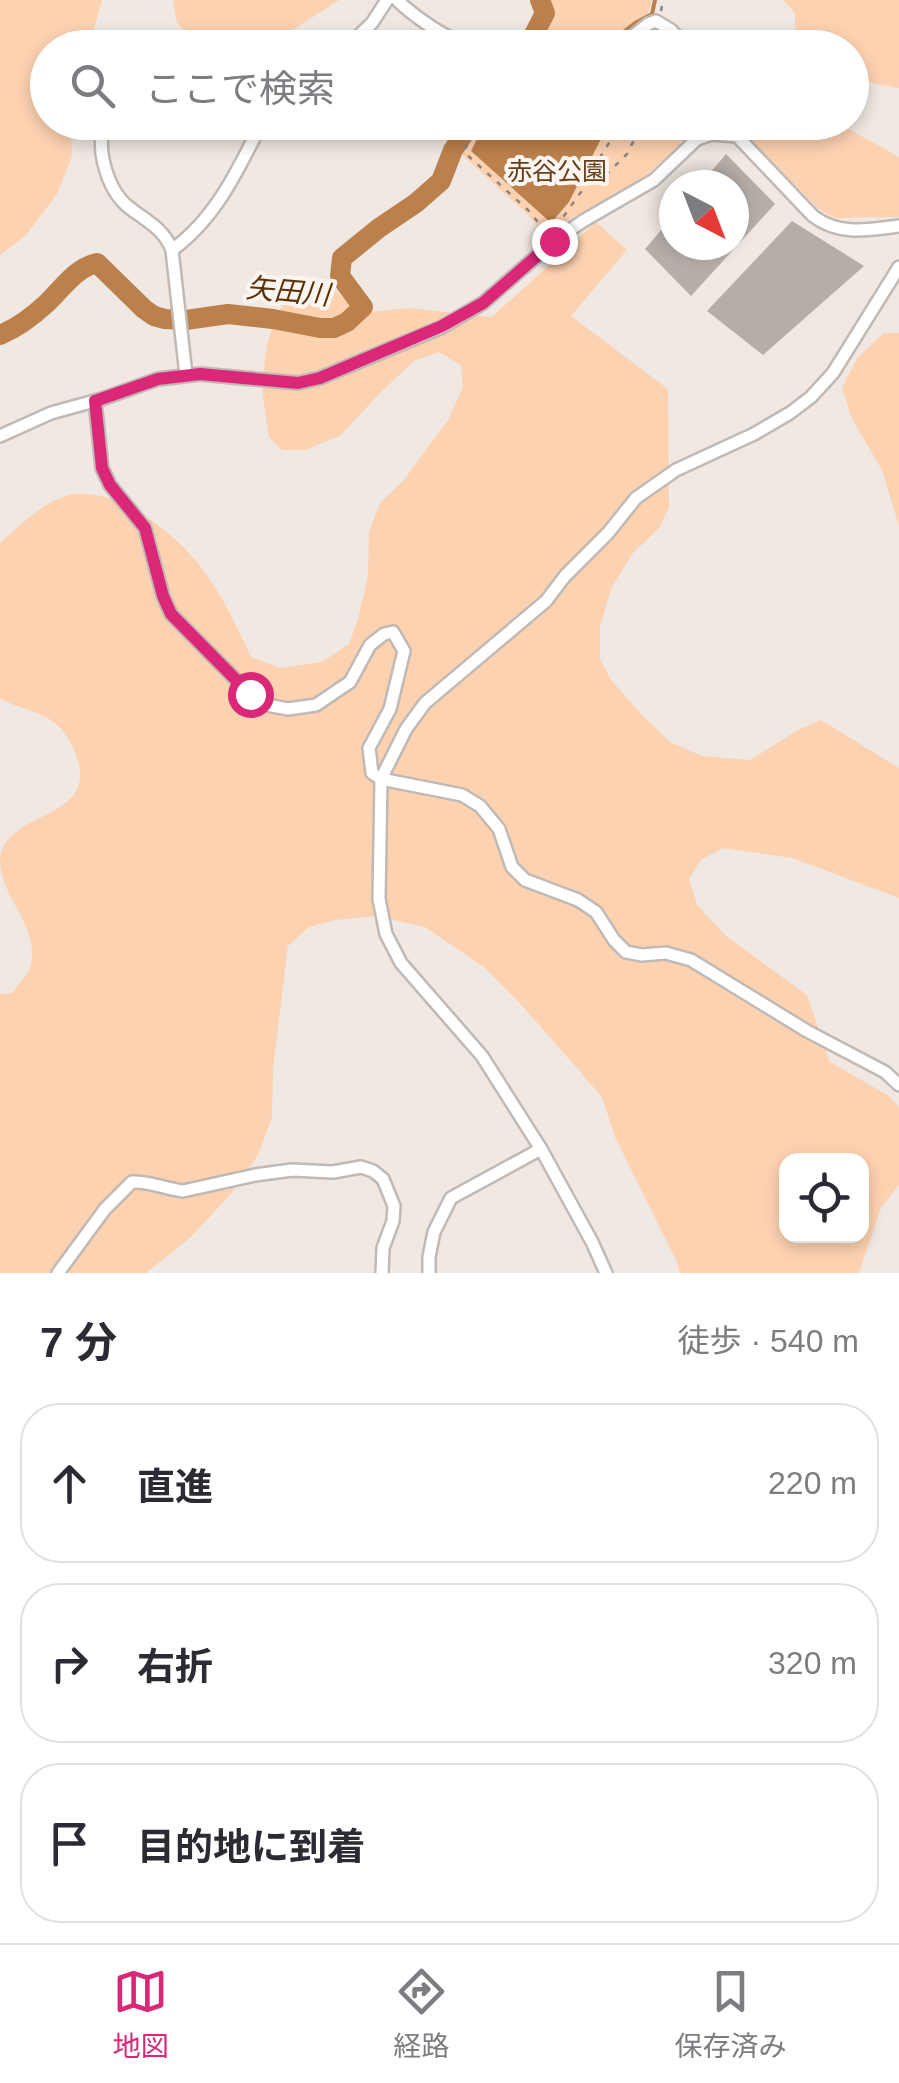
<!DOCTYPE html>
<html lang="ja">
<head>
<meta charset="utf-8">
<style>
	:root { --surface:#fff; --page:#f7f7f7; --text:#2b2b33; --muted:#7c7c81; --line:#e1e1e2; --accent:#db2777 }
	body { margin:0; font-family:Arial,"Noto Sans JP",sans-serif; background:var(--page); color:var(--text) }
	.controls { position:absolute; right:30px; bottom:30px; display:grid; overflow:hidden; border-radius:20px; box-shadow:0 5px 15px #0003 }
	.controls button { width:90px; height:90px; display:grid; place-items:center; padding:0; border:0; border-bottom:2px solid var(--line); background:var(--surface); color:var(--text); font:50px sans-serif }
	.compass { position:absolute; left:659px; top:170px; width:90px; height:90px; border-radius:50%; background:var(--surface); box-shadow:0 5px 15px #0003; rotate:138deg }
	.stop { position:absolute; width:30px; height:30px; margin:-22px; border:8px solid #db2777; border-radius:50%; background:#fff }
	.stop.end { background:#db2777; border-color:#fff; box-shadow:0 2px 10px #0008 }
	.list { margin:0; padding:0; list-style:none }
	h2 { display:flex; justify-content:space-between; align-items:center; height:130px; margin:0; padding:0 40px; font-size:42px }
	h2 small { font-size:32px; font-weight:400; color:var(--muted) }
	.list li { display:grid; grid-template-columns:65px 1fr auto; gap:30px; align-items:center; box-sizing:border-box; height:160px; margin:0 20px 20px; padding:0 20px; border:2px solid var(--line); border-radius:40px }
	.list b { display:block; font-size:38px; white-space:nowrap }
	.list em { font-size:32px; font-style:normal; color:var(--muted) }
	.icon { flex:none; width:55px; height:55px; fill:none; stroke:currentColor; stroke-width:2; stroke-linecap:round; stroke-linejoin:round }
	.map { position:relative; flex:none; width:899px; height:1273px; overflow:hidden }
	.search { position:absolute; background:var(--surface); box-shadow:0 5px 15px #0003; left:30px; right:30px; top:30px; height:110px; display:flex; align-items:center; gap:25px; box-sizing:border-box; padding:0 35px; border-radius:55px; color:var(--muted); font-size:38px }
	.sheet { height:670px; background:var(--surface) }
	nav { display:flex; justify-content:space-around; align-items:center; box-sizing:border-box; height:140px; border-top:2px solid var(--line); background:var(--surface); font-size:28px; color:var(--muted) }
	nav a { display:grid; justify-items:center; gap:5px }
	nav .on { color:var(--accent) }
	.map>svg:first-child { display:block }
</style>
</head>
<body>
<div class="map">
<svg width="899" height="1273" viewBox="0 0 899 1273">
	<rect width="100%" height="100%" fill="#efe8e3"/>
	<!-- green -->
	<g fill="#fdd2b1" fill-rule="evenodd">
		<polygon points="0,0 102,0 89,47 48,48 48,122 71,123 72,156 57,194 26,235 0,255"/>
		<polygon points="173,0 339,0 296,28 255,47 201,47 177,23"/>
		<polygon points="549,0 652,0 648,13 651,19 683,48 532,48 546,24"/>
		<polygon points="783,0 899,0 899,88 852,79 852,48 800,47 795,35 795,13"/>
		<polygon points="476,123 838,123 899,157 899,217 835,218 819,209 745,137 728,127 712,126 697,132 633,186 568,220 546,236 526,213 459,152"/>
		<path d="M 596,222 L 627,250 L 571,316 L 668,389 L 669,508 L 659,528 L 633,553 L 611,589 L 600,627 L 600,659 L 612,681 L 640,713 L 670,742 L 702,756 L 750,760 L 798,730 L 821,720 L 899,768 L 899,898 L 792,858 L 723,848 L 701,860 L 689,879 L 697,905 L 726,936 L 807,995 L 830,1062 L 889,1096 L 899,1107 L 899,1185 L 881,1208 L 859,1273 L 680,1273 L 676,1260 L 615,1137 L 602,1097 L 526,1010 L 484,967 L 425,927 L 375,916 L 336,920 L 309,927 L 288,946 L 273,1069 L 272,1117 L 258,1155 L 230,1195 L 190,1238 L 146,1273 L 0,1273 L 0,994 L 12,993 C 17,986 27,976 30,968 C 42,928 0,898 0,860 C 5,808 101,822 76,755 C 72,743 65,732 55,723 C 39,710 17,709 0,698 L 0,543 C 19,527 39,505 63,497 C 108,481 170,529 197,562 C 220,590 236,624 251,657 L 280,668 L 322,662 L 349,644 L 358,619 L 368,575 L 369,532 L 380,503 L 403,481 L 448,420 L 463,387 L 461,365 L 439,352 L 414,361 L 378,395 L 341,435 L 306,450 L 282,450 L 269,437 L 266,419 L 262,386 L 267,344 L 278,312 L 291,294 L 310,282 L 325,281 L 347,301 L 371,312 L 409,308 L 492,317 ZM 786,1160 L 862,1160 L 862,1236 L 786,1236 Z"/>
		<polygon points="884,333 899,333 899,526 882,470 852,419 842,387 858,357"/>
	</g>
	<!-- water -->
	<polygon fill="#bc804d" points="485,123 485,122 609,123 569,202 551,223 471,151"/>
	<g fill="none" stroke-linecap="round" stroke-linejoin="round">
		<!-- stream -->
		<polyline stroke="#bc804d" stroke-width="4" points="603,48 635,23 652,14 655,0"/>
		<!-- river -->
		<g stroke="#bc804d" stroke-width="20">
			<polyline points="527,48 545,13 540,0"/>
			<path d="M 0,335 C 17,328 33,316 47,303 C 63,288 75,268 97,263 L 144,309 L 154,316 L 165,319 L 186,320 L 228,314 L 273,319 L 320,328 L 334,328 L 347,322 L 363,307 L 340,276 L 342,258 L 379,228 L 416,203 L 441,181 L 453,150 L 472,122"/>
		</g>
	</g>
	<!-- building -->
	<g fill="#b4ada8">
		<polygon points="726,154 775,204 691,296 645,249 674,215 674,245 734,245 734,185 700,185"/>
		<polygon points="792,221 864,266 763,355 707,311"/>
	</g>
	<g fill="none" stroke-linecap="round" stroke-linejoin="round">
		<defs>
			<g id="minor">
				<path d="M 397,0 C 419,21 442,35 470,48"/>
				<polyline points="346,48 372,23 387,0"/>
				<polyline points="618,48 648,24 656,21 671,30 687,48"/>
				<path d="M 107,122 C 100,133 101,141 102,154 C 105,172 112,192 126,205 C 144,220 163,227 172,250 L 186,375"/>
				<path d="M 172,250 C 216,218 238,170 262,122"/>
				<polyline points="95,401 102,468 110,485 145,528 163,596 171,614 249,693 267,705 288,709 316,705 350,682 370,645 384,634 393,632 404,651 390,709 369,748 372,773 381,779 462,795 480,806 499,829 512,867 525,880 578,900 596,912 614,940 626,952 642,955 666,953 691,960 807,1031 885,1072 899,1085"/>
				<path d="M 0,436 L 51,413 L 102,399 L 158,379 L 200,374 L 298,383 L 320,378 L 442,327 L 483,303 L 554,241 L 583,221 L 654,180 L 697,139 L 712,134 L 737,136 L 813,216 C 839,236 868,230 899,226"/>
				<path d="M 58,1273 L 105,1209 L 132,1182 C 150,1181 165,1189 183,1191 L 255,1175 L 292,1170 L 333,1172 L 361,1167 L 373,1171 L 383,1179 L 394,1206 L 393,1221 L 383,1248 L 382,1273"/>
				<polyline points="429,1273 429,1257 434,1232 451,1198 541,1149"/>
				<polyline points="606,1273 592,1242 541,1149 482,1056 401,963 386,934 379,899 381,779 406,729 425,703 546,601 565,576 608,533 636,498 676,470 754,434 790,413 811,397 833,373 899,267"/>
			</g>
		</defs>
		<!-- minor casing -->
		<use href="#minor" stroke="#c0b9b4" stroke-width="16"/>
		<!-- path -->
		<g stroke="#8a8682" stroke-width="2.5" stroke-dasharray="5 8" stroke-linecap="butt">
			<polyline points="661,11 663,0"/>
			<polyline points="652,34 655,48"/>
			<polyline points="480,122 465,149 465,153 528,210 546,232"/>
			<polyline points="586,180 622,122"/>
			<polyline points="556,227 581,192 585,181 600,181 627,154 643,122"/>
		</g>
		<!-- minor -->
		<use href="#minor" stroke="#fff" stroke-width="11"/>
	</g>
	<g fill="none" stroke-linecap="round" stroke-linejoin="round">
		<!-- route -->
		<polyline stroke="#db2777" stroke-width="12" points="250,694 171,614 163,596 145,528 110,485 102,468 95,401 158,379 200,374 298,383 320,378 442,326 483,303 554,241"/>
	</g>
	<g text-anchor="middle" stroke-width="8" stroke-linejoin="round" paint-order="stroke">
		<!-- park labels -->
		<g font-size="25" fill="#673d17" stroke="#fdf6f0">
			<text x="557" y="180">赤谷公園</text>
		</g>
		<!-- water labels -->
		<g font-size="28" font-style="italic" fill="#5a3108" stroke="#fdf6f0">
			<text transform="translate(288 291) rotate(5)" y="10">矢田川</text>
		</g>
	</g>
</svg>
<div class="controls">
<button><svg class="icon" aria-label="locate" viewBox="0 0 24 24"><circle cx="12" cy="12" r="6"/><path d="M12 2v4M12 18v4M2 12h4M18 12h4"/></svg></button>
</div>
<svg class="compass" viewBox="-18 -18 36 36"><path d="M0-13l5 13h-10z" fill="#e53935"/><path d="M0 13l5-13h-10z" fill="#7c7c81"/></svg>
<div class="stop" style="left:250px;top:694px"></div>
<div class="stop end" style="left:554px;top:241px"></div>
<div class="search"><svg class="icon" aria-label="search" viewBox="0 0 24 24"><circle cx="10" cy="10" r="6"/><path d="M15 15l6 6"/></svg>ここで検索</div>
</div>
<section class="sheet">
<h2>7 分<small>徒歩 · 540 m</small></h2>
<ul class="list">
<li><svg class="icon" aria-label="ahead" viewBox="0 0 24 24"><path d="M12 20V5M6 11l6-6 6 6"/></svg><div><b>直進</b></div><em>220 m</em></li>
<li><svg class="icon" aria-label="right" viewBox="0 0 24 24"><path d="M7 20v-9h11M14 6l5 5-5 5"/></svg><div><b>右折</b></div><em>320 m</em></li>
<li><svg class="icon" aria-label="arrive" viewBox="0 0 24 24"><path d="M6 21V4h12l-3 4 3 4H6"/></svg><div><b>目的地に到着</b></div></li>
</ul>
</section>
<nav>
<a class="on"><svg class="icon" aria-label="map" viewBox="0 0 24 24"><path d="M3 6l6-2 6 2 6-2v14l-6 2-6-2-6 2zM9 4v14M15 6v14"/></svg>地図</a>
<a><svg class="icon" aria-label="directions" viewBox="0 0 24 24"><path d="M12 3l9 9-9 9-9-9zM9 14v-3h6M13 9l2 2-2 2"/></svg>経路</a>
<a><svg class="icon" aria-label="saved" viewBox="0 0 24 24"><path d="M7 4h10v16l-5-4-5 4z"/></svg>保存済み</a>
</nav>
</body>
</html>
